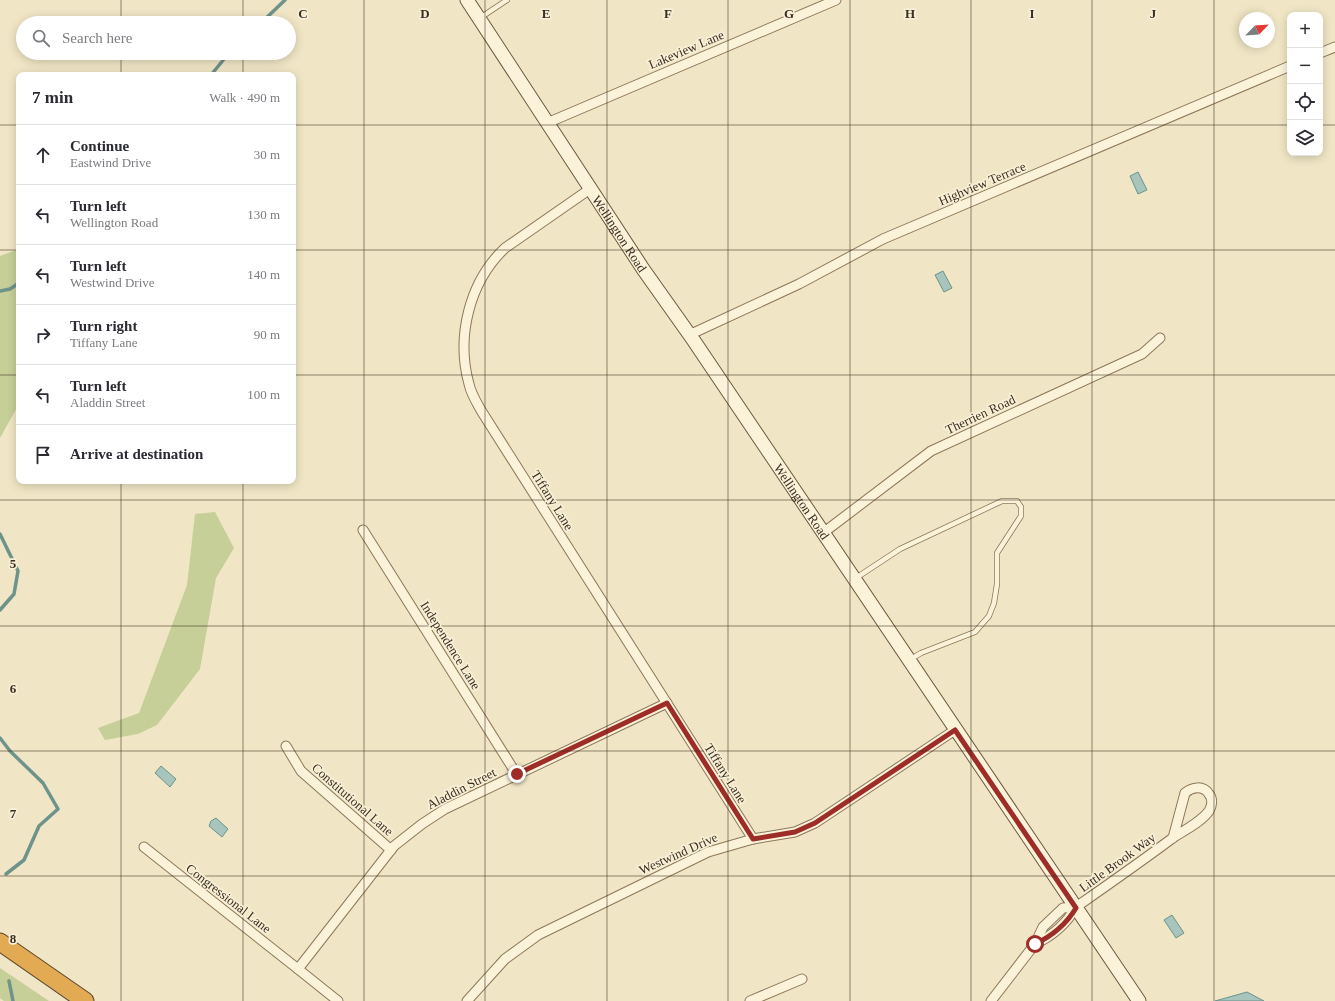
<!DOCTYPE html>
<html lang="en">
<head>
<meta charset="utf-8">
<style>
	:root { --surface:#fff; --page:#f2f2f3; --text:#2b2b33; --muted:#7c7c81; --line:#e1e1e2 }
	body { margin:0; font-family:Georgia,serif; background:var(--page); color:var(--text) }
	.controls { position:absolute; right:12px; top:12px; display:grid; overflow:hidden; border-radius:8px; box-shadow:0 2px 10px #0003 }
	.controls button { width:36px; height:36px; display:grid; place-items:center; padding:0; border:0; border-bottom:1px solid var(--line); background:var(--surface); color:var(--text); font:20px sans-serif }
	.compass { position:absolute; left:1239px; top:12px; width:36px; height:36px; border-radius:50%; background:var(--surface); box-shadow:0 2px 10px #0003; rotate:65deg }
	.stop { position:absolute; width:12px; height:12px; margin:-9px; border:3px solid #9e2c27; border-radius:50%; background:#fff }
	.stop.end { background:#9e2c27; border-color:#fff; box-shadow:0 1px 4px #0008 }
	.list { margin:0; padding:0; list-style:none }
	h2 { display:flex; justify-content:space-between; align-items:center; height:52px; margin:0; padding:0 16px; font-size:17px }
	h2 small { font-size:13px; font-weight:400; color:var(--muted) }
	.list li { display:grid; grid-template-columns:26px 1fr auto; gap:12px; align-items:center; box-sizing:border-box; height:60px; padding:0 16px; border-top:1px solid var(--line) }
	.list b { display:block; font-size:15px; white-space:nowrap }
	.list p { margin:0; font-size:13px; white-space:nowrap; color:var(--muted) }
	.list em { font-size:13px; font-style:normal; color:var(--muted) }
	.icon { flex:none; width:22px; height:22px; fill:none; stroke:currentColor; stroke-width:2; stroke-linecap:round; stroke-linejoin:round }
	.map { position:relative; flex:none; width:1335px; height:1001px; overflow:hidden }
	.search { position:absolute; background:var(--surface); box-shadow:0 2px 10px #0003; left:16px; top:16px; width:280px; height:44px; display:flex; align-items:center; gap:10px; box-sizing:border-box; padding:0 14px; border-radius:22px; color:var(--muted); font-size:15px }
	.panel { position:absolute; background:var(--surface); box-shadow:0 2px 10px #0003; left:16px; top:72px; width:280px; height:412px; border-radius:8px }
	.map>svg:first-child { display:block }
</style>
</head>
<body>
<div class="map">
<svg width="1335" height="1001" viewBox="0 0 1335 1001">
	<rect width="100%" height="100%" fill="#f0e6c5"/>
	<!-- green -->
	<g fill="#c6cf98">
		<polygon points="19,249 19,404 0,438 0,256"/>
		<polygon points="215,512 234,548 216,578 200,669 157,725 138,734 105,740 98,728 139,713 187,585 195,514"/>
		<polygon points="0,968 49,1001 4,1001 0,998"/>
	</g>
	<!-- water -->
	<g fill="#a7c4bd" stroke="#6d938b">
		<polygon points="1138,172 1147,190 1138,194 1130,176"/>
		<polygon points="943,271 952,288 944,292 935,275"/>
		<polygon points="161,766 176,779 170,787 155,773"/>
		<polygon points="216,818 228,829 222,837 209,826 211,821"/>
		<polygon points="1172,915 1184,933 1176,938 1164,920"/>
		<polygon points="1247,992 1264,1001 1215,1001"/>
	</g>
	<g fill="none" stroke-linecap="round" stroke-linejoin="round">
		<!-- stream -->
		<g stroke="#6d938b" stroke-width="3.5">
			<polyline points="261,23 285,0"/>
			<polyline points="211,75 229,53"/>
			<polyline points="0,291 10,289 19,283"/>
			<polyline points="0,534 18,571 14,594 0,610"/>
			<polyline points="0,738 10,751 43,783 58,809 39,826 24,860 6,874"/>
			<polyline points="9,981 13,1001"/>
		</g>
		<defs>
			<g id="service">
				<polyline points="480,18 507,0"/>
				<polyline points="856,578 900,549 1002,501 1017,501 1021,507 1021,516 997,553 997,584 994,603 989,616 975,632 921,653 911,659"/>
			</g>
			<g id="minor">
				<polyline points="1320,53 1335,47"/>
				<polyline points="547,123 836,0"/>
				<path d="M 590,189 L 505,248 C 469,282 456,337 469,384 C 471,394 477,403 482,412 L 753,839"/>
				<polyline points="689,335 799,284 883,239 1290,66"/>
				<polyline points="363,530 517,775"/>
				<polyline points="823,533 931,451 1142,354 1160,338"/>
				<polyline points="286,746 301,771 391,850"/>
				<polyline points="144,847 298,969"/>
				<path d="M 1035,944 C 1052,936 1067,923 1076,907 C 1109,884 1142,861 1174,837 C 1185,830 1201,822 1209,811 C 1212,806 1213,799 1209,794 C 1203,785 1192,787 1185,793 L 1173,838"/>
				<polyline points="338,1001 298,969 394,846 422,824 445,809 667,703"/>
				<polyline points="467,1001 505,959 538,935 708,852 753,839 795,832 815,823 955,730"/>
				<polyline points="750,1001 802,979"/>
				<polyline points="991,1001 1035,944 1043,927 1063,908 1076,907"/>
			</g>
			<g id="secondary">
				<path id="s1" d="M 467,0 L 643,269 L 694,341 L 1139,1001"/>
			</g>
			<polyline id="motorway" points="0,942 85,1001"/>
		</defs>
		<!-- service casing -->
		<use href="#service" stroke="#8d775a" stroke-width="6"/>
		<!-- minor casing -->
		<use href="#minor" stroke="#8d775a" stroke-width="11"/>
		<!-- secondary casing -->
		<use href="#secondary" stroke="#6e583d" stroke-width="15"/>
		<!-- motorway casing -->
		<use href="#motorway" stroke="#5a452e" stroke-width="19"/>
		<!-- service -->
		<use href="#service" stroke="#faf2d9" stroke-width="4.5"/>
		<!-- minor -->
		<use href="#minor" stroke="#faf2d9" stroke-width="9"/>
		<!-- secondary -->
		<use href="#secondary" stroke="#faf2d9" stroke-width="13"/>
		<!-- motorway -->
		<use href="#motorway" stroke="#e2aa53" stroke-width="17"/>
	</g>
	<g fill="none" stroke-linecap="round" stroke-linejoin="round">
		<!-- route -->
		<path stroke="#9e2c27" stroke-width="5" d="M 517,774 L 667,703 L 753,839 L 795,832 L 815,823 L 955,730 L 1076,908 C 1067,923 1052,936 1035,944"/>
	</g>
	<!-- grid -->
	<path fill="none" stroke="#3c2e1f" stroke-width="1" stroke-opacity="0.55" d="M 121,0 L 121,23M 243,0 L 243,23M 364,0 L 364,1001M 485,0 L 485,1001M 607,0 L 607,1001M 728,0 L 728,1001M 850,0 L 850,1001M 971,0 L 971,1001M 1092,0 L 1092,1001M 1214,0 L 1214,1001M 121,53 L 121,75M 243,53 L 243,75M 0,125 L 19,125M 293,125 L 1290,125M 1320,125 L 1335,125M 0,250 L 19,250M 293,250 L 1335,250M 0,375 L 19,375M 293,375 L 1335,375M 121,481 L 121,1001M 243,481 L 243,1001M 0,500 L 1335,500M 0,626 L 1335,626M 0,751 L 1335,751M 0,876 L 1335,876"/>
	<g text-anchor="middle" stroke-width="3.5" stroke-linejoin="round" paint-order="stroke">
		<!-- street labels -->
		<g font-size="13" fill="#3c2e1f" stroke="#f7efd6">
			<text transform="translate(686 49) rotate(-23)" y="5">Lakeview Lane</text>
			<text transform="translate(982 183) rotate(-23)" y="5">Highview Terrace</text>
			<text dy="5" stroke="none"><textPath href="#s1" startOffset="279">Wellington Road</textPath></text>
			<text transform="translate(980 414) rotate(-25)" y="5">Therrien Road</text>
			<text transform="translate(553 500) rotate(58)" y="5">Tiffany Lane</text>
			<text dy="5" stroke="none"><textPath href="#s1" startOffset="603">Wellington Road</textPath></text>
			<text transform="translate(451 645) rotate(58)" y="5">Independence Lane</text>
			<text transform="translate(726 773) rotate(58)" y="5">Tiffany Lane</text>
			<text transform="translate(461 788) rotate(-27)" y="5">Aladdin Street</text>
			<text transform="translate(353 799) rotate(41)" y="5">Constitutional Lane</text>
			<text transform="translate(678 853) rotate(-24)" y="5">Westwind Drive</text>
			<text transform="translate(1117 862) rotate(-36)" y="5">Little Brook Way</text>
			<text transform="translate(229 898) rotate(38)" y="5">Congressional Lane</text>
		</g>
	</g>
	<g font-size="13" text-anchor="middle" font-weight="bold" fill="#3c2e1f" stroke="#f7efd6" stroke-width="3.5" stroke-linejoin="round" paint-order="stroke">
		<text x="303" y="18">C</text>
		<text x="425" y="18">D</text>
		<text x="546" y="18">E</text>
		<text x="668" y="18">F</text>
		<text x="789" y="18">G</text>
		<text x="910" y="18">H</text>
		<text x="1032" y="18">I</text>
		<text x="1153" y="18">J</text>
		<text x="13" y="568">5</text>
		<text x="13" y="693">6</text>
		<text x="13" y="818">7</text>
		<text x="13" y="943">8</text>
	</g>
</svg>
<div class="controls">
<button>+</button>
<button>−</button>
<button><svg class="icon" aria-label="locate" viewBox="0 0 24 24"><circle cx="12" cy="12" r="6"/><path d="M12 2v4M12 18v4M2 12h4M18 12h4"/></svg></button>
<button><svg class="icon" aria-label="layers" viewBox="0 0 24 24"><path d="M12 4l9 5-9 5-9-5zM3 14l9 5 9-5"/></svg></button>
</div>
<svg class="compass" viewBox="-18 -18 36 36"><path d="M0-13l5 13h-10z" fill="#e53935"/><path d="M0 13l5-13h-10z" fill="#7c7c81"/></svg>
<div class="stop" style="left:1035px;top:944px"></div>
<div class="stop end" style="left:517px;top:774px"></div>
<div class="search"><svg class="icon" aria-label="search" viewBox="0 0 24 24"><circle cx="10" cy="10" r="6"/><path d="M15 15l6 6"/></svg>Search here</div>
<section class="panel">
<h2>7 min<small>Walk · 490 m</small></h2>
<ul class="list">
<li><svg class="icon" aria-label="ahead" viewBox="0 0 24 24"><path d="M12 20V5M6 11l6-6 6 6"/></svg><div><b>Continue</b><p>Eastwind Drive</p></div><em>30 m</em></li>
<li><svg class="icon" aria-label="left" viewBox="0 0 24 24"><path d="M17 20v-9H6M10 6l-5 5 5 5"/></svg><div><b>Turn left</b><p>Wellington Road</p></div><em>130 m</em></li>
<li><svg class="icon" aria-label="left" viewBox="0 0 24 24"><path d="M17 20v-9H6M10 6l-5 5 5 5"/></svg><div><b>Turn left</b><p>Westwind Drive</p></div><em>140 m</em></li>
<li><svg class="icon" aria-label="right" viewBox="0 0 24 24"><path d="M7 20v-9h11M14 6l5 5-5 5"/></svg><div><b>Turn right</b><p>Tiffany Lane</p></div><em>90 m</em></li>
<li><svg class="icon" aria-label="left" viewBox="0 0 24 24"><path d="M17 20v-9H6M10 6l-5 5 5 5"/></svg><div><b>Turn left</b><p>Aladdin Street</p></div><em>100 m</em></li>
<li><svg class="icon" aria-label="arrive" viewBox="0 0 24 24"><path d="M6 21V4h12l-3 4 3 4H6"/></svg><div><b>Arrive at destination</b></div></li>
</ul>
</section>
</div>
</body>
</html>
